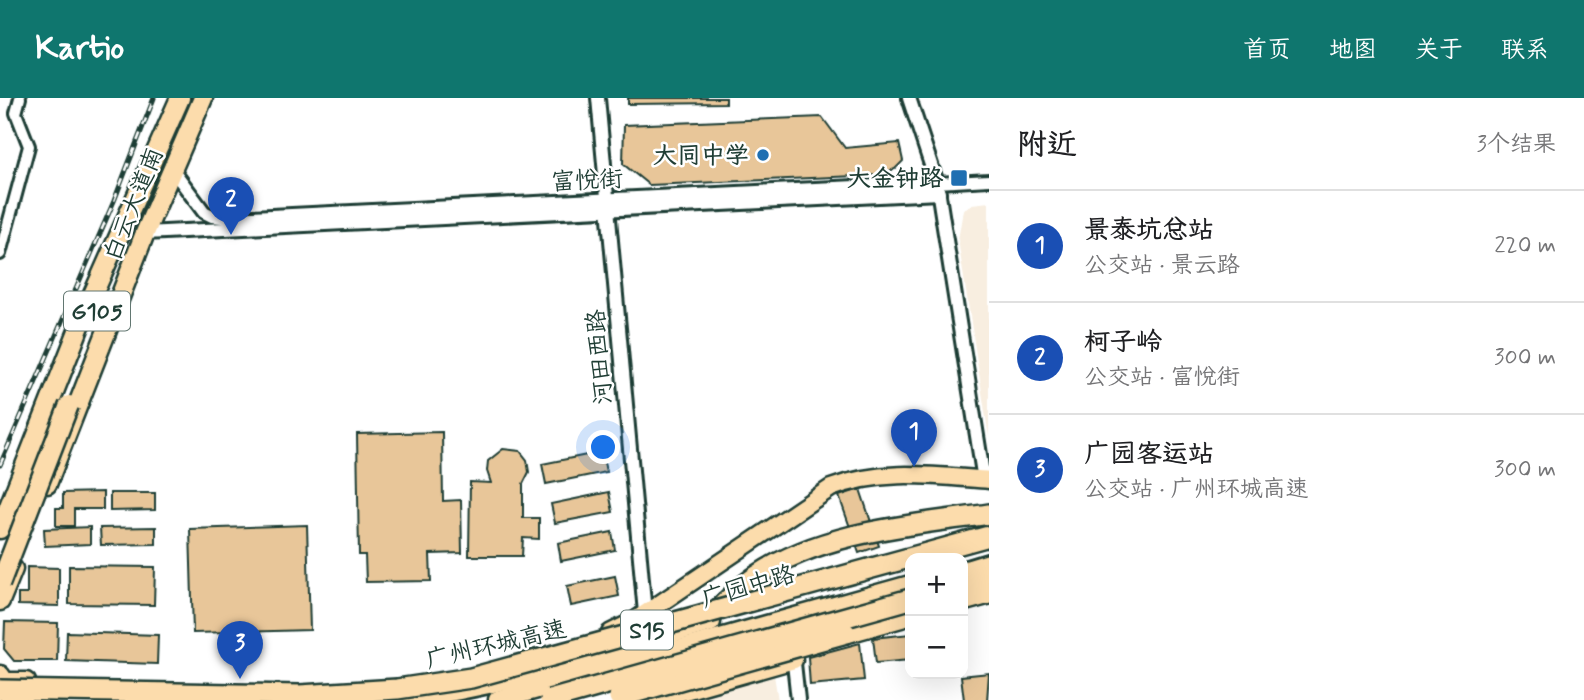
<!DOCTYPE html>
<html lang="zh">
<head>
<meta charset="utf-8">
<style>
	:root { --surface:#fff; --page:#f2f2f2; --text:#202124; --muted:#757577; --line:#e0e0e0; --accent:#0f766e }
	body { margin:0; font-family:Mynerve,"LXGW WenKai TC",sans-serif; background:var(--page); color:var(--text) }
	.controls { position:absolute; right:21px; bottom:21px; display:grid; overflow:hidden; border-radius:14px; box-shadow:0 7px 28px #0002 }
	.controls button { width:63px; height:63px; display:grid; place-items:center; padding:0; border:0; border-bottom:2px solid var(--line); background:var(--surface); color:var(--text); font:35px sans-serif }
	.you { position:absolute; left:604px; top:350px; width:24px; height:24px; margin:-18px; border:5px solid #fff; border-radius:50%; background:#1a73e8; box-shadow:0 0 0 10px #1a73e833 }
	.badge { display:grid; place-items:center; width:46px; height:46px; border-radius:50%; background:var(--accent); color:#fff; font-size:23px; font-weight:700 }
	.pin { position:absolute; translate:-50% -58px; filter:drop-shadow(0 2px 4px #0008) }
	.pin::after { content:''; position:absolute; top:37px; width:24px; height:21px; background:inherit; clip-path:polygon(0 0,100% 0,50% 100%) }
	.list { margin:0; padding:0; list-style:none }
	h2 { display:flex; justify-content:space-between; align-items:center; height:91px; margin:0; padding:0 28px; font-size:30px }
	h2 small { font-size:23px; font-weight:400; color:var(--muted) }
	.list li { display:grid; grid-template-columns:46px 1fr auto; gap:21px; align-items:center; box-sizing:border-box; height:112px; padding:0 28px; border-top:2px solid var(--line) }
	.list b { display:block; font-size:26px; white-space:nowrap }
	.list p { margin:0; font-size:23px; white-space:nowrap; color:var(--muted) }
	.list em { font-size:23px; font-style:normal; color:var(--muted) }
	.map { position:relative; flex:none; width:989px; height:602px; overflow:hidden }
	header { display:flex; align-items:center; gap:42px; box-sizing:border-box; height:98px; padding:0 35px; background:var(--accent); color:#fff }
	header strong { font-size:33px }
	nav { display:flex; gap:38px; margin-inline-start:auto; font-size:24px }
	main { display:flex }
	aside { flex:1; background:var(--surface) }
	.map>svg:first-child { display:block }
</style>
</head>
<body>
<header>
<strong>Kartio</strong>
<nav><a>首页</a><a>地图</a><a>关于</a><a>联系</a></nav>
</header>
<main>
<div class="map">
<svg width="989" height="602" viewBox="0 0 989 602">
	<rect width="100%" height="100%" fill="#fff"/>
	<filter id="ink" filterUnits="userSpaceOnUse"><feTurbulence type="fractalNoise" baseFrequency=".0143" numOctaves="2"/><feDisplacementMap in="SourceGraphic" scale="14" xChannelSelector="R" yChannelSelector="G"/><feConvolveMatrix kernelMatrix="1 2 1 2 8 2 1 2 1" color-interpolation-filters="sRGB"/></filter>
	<g filter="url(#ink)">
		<!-- built -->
		<g fill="#f8eee0">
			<polygon points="989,104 989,339 958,142 963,112 972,106"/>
			<polygon points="774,577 778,602 691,602"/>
		</g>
		<!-- building -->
		<g fill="#e8c699" stroke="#1f3d34" stroke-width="2">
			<polygon points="628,0 726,0 726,5 628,6"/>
			<polygon points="822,19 845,50 899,45 903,63 895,71 878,77 649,87 623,66 624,27"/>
			<polygon points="442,334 443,403 461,402 462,455 430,456 431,483 366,484 365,457 359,457 357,336"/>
			<polygon points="503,351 520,353 527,362 529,374 523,386 523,420 539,420 539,441 523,440 522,458 469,458 470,384 491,385 487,373 488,363"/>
			<polygon points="602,354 606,374 546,386 542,366"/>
			<polygon points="860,391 879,448 859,455 839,398"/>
			<polygon points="103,394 103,411 74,411 74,428 56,428 56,410 63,410 63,395"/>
			<polygon points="609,394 613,414 555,425 551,406"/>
			<polygon points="110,395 155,395 155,412 110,413"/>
			<polygon points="307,427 310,532 193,535 190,431"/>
			<polygon points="90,429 90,446 45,448 44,431"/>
			<polygon points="156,429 156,446 101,447 100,430"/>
			<polygon points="612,434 615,452 561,463 558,445"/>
			<polygon points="69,468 155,469 154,507 69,506"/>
			<polygon points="27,469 59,470 59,508 18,507 18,496 27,496"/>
			<polygon points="615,478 619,498 571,508 567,488"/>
			<polygon points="5,524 58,525 57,563 14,563 4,551"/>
			<polygon points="67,534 158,537 157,566 66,563"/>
			<polygon points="910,536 910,562 876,565 873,540"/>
			<polygon points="860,545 864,582 810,587 808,559"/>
			<polygon points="989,575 987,602 964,602 961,578"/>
		</g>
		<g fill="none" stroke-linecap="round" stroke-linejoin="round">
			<defs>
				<g id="minor">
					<polyline points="937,85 989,82"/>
					<polyline points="0,156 29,48 16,15 20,0"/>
				</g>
				<g id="tertiary">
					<polyline points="598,0 645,515"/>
					<polyline points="909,0 937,85 984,382"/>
					<polyline points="172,71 204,114 212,118 232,120 937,85"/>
					<polyline points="145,135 939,95"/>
					<polyline points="793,556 798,602"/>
				</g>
				<g id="primary">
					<path d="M 610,535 L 634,523 L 831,390 C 882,370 935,378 989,382"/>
					<polyline points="653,602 794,562"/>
				</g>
				<g id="trunk">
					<polyline points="47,386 145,135 203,0"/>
					<polyline points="0,431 87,210 180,0"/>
					<polyline points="963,473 989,465"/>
					<polyline points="0,503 13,471"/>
					<polyline points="0,577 5,584 26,584"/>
					<path d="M 396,602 C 503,590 608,553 711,524"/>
					<polyline points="498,602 910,487"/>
				</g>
				<g id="motorway">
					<polyline points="963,487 989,481"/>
					<polyline points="963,503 989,496"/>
					<path d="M 713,516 C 728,502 741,488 758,477 C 823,433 914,427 989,416"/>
					<polyline points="846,535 910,517"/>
				</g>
			</defs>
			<!-- minor casing -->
			<use href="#minor" stroke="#1f3d34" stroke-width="16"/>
			<!-- tertiary casing -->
			<use href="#tertiary" stroke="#1f3d34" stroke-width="18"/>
			<!-- primary casing -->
			<use href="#primary" stroke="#1f3d34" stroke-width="21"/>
			<!-- trunk casing -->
			<use href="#trunk" stroke="#1f3d34" stroke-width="23"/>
			<!-- motorway casing -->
			<use href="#motorway" stroke="#1f3d34" stroke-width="24"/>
			<!-- minor -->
			<use href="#minor" stroke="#fff" stroke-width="10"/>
			<!-- tertiary -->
			<use href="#tertiary" stroke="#fff" stroke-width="12"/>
			<!-- primary -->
			<use href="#primary" stroke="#fcdcac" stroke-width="16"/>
			<!-- trunk -->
			<use href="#trunk" stroke="#fcdcac" stroke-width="18"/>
			<!-- motorway -->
			<use href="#motorway" stroke="#fcdcac" stroke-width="19"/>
			<defs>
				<polyline id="rail" points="0,367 114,103 154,0"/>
			</defs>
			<!-- rail casing -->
			<use href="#rail" stroke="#1f3d34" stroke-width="5"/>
			<!-- rail -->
			<use href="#rail" stroke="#fff" stroke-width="2.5" stroke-dasharray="8" stroke-linecap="butt"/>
			<defs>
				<polyline id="trunk-bridge" points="0,486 69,307"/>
				<g id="motorway-bridge">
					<polyline points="0,592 300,597 397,591 471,580 989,438"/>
					<polyline points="619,599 846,535"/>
					<polyline points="550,602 910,501"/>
				</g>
			</defs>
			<!-- trunk-bridge casing -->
			<use href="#trunk-bridge" stroke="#1f3d34" stroke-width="23" stroke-linecap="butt"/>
			<!-- motorway-bridge casing -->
			<use href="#motorway-bridge" stroke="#1f3d34" stroke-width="24" stroke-linecap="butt"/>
			<!-- trunk-bridge -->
			<use href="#trunk-bridge" stroke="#fcdcac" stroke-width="18"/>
			<!-- motorway-bridge -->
			<use href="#motorway-bridge" stroke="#fcdcac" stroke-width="19"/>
		</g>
	</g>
	<!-- markers -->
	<g fill="#1f6fb2" stroke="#fff" stroke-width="2.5">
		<circle cx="763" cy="57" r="7"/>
		<rect x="950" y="71" width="18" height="18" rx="3.5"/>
	</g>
	<g text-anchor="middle" stroke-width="5" stroke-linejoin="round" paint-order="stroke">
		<!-- shield labels -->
		<g fill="#fff" stroke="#627771" stroke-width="2">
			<rect x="64" y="193.5" width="66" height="39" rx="5"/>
			<rect x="621" y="512.5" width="52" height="39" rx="5"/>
		</g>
		<g font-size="23" font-weight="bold" fill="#1f3d34">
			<text x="97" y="221">G105</text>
			<text x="647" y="540">S15</text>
		</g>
		<!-- poi labels -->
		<g font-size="24" font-weight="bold" fill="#1f3d34" stroke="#fff" text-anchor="end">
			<text x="749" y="65">大同中学</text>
			<text x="943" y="88">大金钟路</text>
		</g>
		<!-- street labels -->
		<g font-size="24" fill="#1f3d34" stroke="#fff">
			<text transform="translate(587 82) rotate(-3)" y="8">富悦街</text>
			<text transform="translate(133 106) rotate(-68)" y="8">白云大道南</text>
			<text transform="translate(599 259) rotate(-95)" y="8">河田西路</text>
			<text transform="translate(748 488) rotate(-16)" y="8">广园中路</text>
			<text transform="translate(496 546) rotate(-13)" y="8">广州环城高速</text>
		</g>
	</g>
</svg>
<div class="controls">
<button>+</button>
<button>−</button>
</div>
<div class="you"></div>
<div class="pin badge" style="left:914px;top:369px;background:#1a4fb4">1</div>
<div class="pin badge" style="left:231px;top:137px;background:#1a4fb4">2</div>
<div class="pin badge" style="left:240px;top:581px;background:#1a4fb4">3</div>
</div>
<aside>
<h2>附近<small>3个结果</small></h2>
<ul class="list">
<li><span class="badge" style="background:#1a4fb4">1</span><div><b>景泰坑总站</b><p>公交站 · 景云路</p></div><em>220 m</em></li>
<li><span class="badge" style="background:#1a4fb4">2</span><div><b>柯子岭</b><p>公交站 · 富悦街</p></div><em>300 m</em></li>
<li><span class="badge" style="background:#1a4fb4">3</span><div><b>广园客运站</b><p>公交站 · 广州环城高速</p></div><em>300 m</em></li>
</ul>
</aside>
</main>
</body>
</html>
